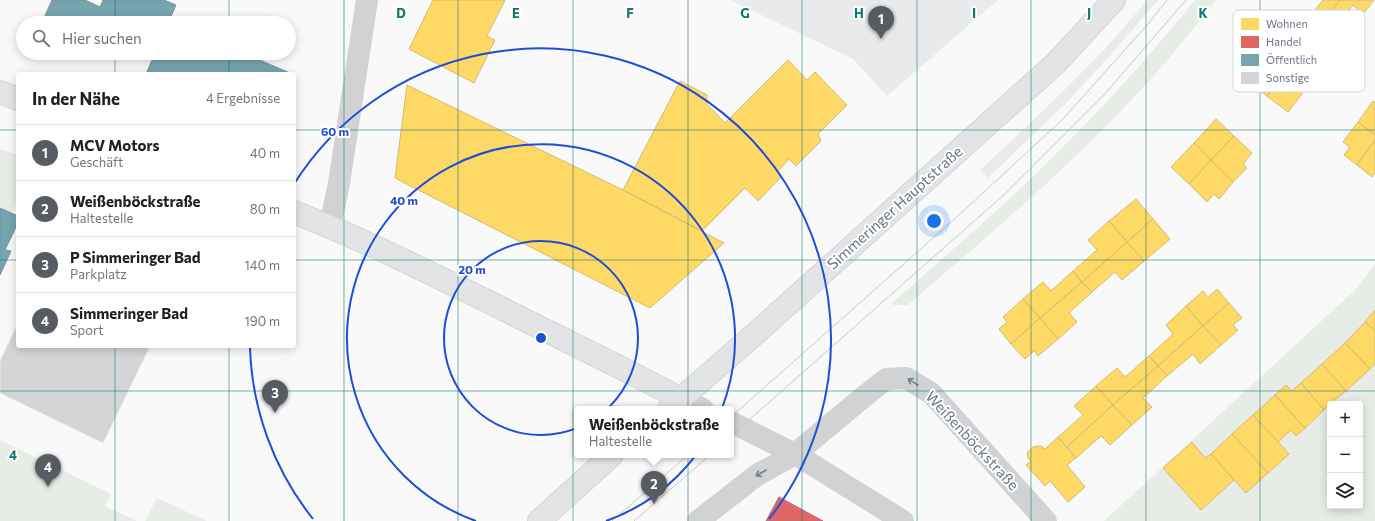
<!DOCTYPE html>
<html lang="de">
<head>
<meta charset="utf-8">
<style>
	:root { --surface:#fff; --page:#f6f6f6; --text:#202124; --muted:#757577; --line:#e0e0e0; --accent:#575c63 }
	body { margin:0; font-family:Commissioner,sans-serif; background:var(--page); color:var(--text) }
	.controls { position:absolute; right:12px; bottom:12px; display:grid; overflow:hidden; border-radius:4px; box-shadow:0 2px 10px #0003 }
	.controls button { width:36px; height:36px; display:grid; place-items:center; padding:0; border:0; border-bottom:1px solid var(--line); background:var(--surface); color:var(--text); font:20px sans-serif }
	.you { position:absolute; left:934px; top:221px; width:14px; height:14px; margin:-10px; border:3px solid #fff; border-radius:50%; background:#1a73e8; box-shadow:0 0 0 6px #1a73e833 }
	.badge { display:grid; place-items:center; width:26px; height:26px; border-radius:50%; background:var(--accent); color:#fff; font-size:13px; font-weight:700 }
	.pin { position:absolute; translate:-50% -33px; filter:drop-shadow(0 1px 2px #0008) }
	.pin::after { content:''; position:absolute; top:21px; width:14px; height:12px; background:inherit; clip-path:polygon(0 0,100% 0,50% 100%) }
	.popup { position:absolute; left:574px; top:406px; width:160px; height:52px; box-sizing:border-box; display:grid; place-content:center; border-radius:4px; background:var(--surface); filter:drop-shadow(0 1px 3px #0005); font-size:13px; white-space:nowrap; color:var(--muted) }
	.popup b { font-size:15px; color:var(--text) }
	.popup::after { content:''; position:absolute; left:50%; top:100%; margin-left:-8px; border:8px solid transparent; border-top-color:var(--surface) }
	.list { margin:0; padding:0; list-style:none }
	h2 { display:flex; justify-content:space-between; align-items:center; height:52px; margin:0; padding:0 16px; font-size:17px }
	h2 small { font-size:13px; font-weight:400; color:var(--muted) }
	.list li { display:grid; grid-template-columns:26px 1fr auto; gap:12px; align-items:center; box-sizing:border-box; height:56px; padding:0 16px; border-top:1px solid var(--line) }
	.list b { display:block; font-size:15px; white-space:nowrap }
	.list p { margin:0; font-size:13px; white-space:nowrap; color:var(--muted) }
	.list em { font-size:13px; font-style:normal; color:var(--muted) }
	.icon { flex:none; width:22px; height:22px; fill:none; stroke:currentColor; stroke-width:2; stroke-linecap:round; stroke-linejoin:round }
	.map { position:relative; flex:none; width:1375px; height:521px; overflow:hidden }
	.search { position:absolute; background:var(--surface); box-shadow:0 2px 10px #0003; left:16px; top:16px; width:280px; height:44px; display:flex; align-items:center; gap:10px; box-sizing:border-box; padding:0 14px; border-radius:22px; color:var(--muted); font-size:15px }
	.panel { position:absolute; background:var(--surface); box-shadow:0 2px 10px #0003; left:16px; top:72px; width:280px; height:276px; border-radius:4px }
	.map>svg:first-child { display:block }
</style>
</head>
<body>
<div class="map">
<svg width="1375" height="521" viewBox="0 0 1375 521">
	<rect width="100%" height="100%" fill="#f9f9f9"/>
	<!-- built -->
	<polygon fill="#e9eaeb" points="730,0 998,0 887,96 853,59"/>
	<!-- green -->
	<g fill="#e8ece7" fill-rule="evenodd">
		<path d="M 1147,0 L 1158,0 L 1107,59 L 1070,99 L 988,178 L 980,170 C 1038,116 1097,62 1147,0 Z"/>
		<path d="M 1195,0 L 1216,0 C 1194,28 1172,56 1148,82 C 1075,163 990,234 908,305 L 893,305 L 892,303 C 944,257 997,212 1047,163 C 1099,112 1149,57 1195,0 Z"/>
		<polygon points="0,149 18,155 18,200 12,213 18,216 18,223 5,250 11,251 0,275"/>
		<path d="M 1375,264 L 1375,521 L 1104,521 L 1354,291 ZM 1330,404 L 1360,404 L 1360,506 L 1330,506 Z"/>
		<polygon points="0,440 111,494 105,506 137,521 0,521"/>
		<polygon points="157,498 207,521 145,521"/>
	</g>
	<!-- homes -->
	<g fill="#ffd966" stroke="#d2bb71">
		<polygon points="433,0 505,0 487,36 495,40 474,83 409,49"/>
		<polygon points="1323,0 1340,0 1322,23 1311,15"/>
		<polygon points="1340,0 1374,0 1363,14 1353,5 1333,31 1322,23"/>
		<polygon points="1311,15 1322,23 1287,70 1267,54 1284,33 1292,40"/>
		<polygon points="1322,23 1333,31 1314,56 1325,64 1307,87 1287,70"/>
		<polygon points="1267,54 1287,70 1267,96 1247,81"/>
		<polygon points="788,60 807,80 815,72 847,105 818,134 821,141 796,166 789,159 778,171 782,176 758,201 745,188 702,231 623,190 680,81 707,95 707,104 725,123"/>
		<polygon points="1287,70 1307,87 1288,112 1267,96"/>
		<polygon points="407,85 623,190 724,243 650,308 395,178"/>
		<polygon points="1373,101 1375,103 1375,135 1358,122"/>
		<polygon points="1216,119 1234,136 1211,160 1194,143"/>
		<polygon points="1358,122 1375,135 1375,140 1357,165 1344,155 1350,147 1343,142"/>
		<polygon points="1234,136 1252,153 1243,164 1247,168 1233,182 1211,160"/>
		<polygon points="1375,140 1375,173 1372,177 1357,165"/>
		<polygon points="1194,143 1211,160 1189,184 1171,167"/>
		<polygon points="1211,160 1233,182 1219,199 1214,194 1207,202 1189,184"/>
		<polygon points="1136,199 1153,219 1127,242 1109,221"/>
		<polygon points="1153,219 1170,239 1144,261 1127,242"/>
		<polygon points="1109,221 1127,242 1082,282 1073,271 1097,250 1088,240"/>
		<polygon points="1127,242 1144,261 1122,280 1115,272 1092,292 1082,282"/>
		<polygon points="1073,271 1082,282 1040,318 1023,299 1043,282 1051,291"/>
		<polygon points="1082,282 1092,292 1069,313 1077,322 1058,339 1040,318"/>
		<polygon points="1217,289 1229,303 1203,326 1186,306 1203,291 1208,297"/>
		<polygon points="1023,299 1040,318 1011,344 999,329 1007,322 1003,317"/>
		<polygon points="1229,303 1242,318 1233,325 1238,330 1221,345 1203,326"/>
		<polygon points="1186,306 1203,326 1158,366 1149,356 1173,334 1166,325"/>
		<polygon points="1375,310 1375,331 1365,322"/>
		<polygon points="1040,318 1058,339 1038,356 1034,351 1025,359 1011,344"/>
		<polygon points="1365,322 1375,331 1375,364 1370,369 1345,343"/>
		<polygon points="1203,326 1221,345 1200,364 1193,354 1167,376 1158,366"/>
		<polygon points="1345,343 1370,369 1346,391 1322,364"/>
		<polygon points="1149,356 1158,366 1113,405 1096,386 1117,368 1125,377"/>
		<polygon points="1322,364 1346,391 1330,404 1324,410 1301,383"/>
		<polygon points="1158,366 1167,376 1143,398 1152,407 1132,425 1113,405"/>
		<polygon points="1301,383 1324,410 1305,428 1275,395 1286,385 1292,391"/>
		<polygon points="1096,386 1113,405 1067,447 1058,437 1083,415 1074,406"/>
		<polygon points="1275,395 1305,428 1296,436 1291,430 1278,442 1253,415"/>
		<polygon points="1113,405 1132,425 1110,445 1101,436 1076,458 1067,447"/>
		<polygon points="1253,415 1289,454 1268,473 1232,434"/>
		<polygon points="1232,434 1268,473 1246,493 1211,454"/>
		<polygon points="1058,437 1076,458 1067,465 1085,487 1068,502 1050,481 1045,486 1026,465 1031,461 1028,458 1027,454 1028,452 1032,448 1036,446 1041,446 1045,449"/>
		<polygon points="1192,442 1205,458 1211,454 1234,480 1201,510 1163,468"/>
	</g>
	<!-- shops -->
	<polygon fill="#e06666" stroke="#bc6a71" points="779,497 823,521 766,521"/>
	<!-- public -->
	<g fill="#76a5af" stroke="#7296a4">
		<polygon points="52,0 85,0 100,7 103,0 164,0 176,5 169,21 175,23 67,23 60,20 59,23 49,23 43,20"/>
		<polygon points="135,53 243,53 290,73 147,74 146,74 152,60"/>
		<polygon points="0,208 18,216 18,223 5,250 11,251 0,275"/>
	</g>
	<!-- building -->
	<polygon fill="#d4d5d6" stroke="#e8e8e8" points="18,323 18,346 150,346 103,443 0,393 0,361"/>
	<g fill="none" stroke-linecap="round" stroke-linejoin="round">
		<defs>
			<g id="major">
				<polyline points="0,92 18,99"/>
				<path d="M 294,212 C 367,241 436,276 505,310 C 564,340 624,368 681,399"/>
				<polyline points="669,409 755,334 1056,63 1114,0"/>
				<polyline points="539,521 612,455"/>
			</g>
		</defs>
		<!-- major casing -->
		<use href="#major" stroke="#d4d5d7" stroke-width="24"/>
		<!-- minor -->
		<g stroke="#d1d2d4" stroke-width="22">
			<polyline points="330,226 339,183 367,0"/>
			<polyline points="681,399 703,409"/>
			<polyline points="731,422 795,454 903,521"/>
			<polyline points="698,521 757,475 795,454 861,399 886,379 906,378 931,393 1046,521"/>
		</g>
		<!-- major -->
		<use href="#major" stroke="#e3e4e5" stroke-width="22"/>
		<!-- tram -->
		<g stroke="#c8c9ca" stroke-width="1">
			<polyline points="731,417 959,215 1063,119 1148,24 1167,0"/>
			<polyline points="731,436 1007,192 1103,96 1186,0"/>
			<polyline points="612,521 688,455"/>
			<polyline points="634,521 710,455"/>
		</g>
	</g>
	<!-- one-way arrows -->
	<defs><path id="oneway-shaft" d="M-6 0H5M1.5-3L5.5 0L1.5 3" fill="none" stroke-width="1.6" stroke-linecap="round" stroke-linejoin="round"/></defs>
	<g stroke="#727d91">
		<use href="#oneway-shaft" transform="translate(913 382) rotate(-149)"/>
		<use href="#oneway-shaft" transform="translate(761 473) rotate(150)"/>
	</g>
	<!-- grid -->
	<path fill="none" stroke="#0f766e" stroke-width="1" stroke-opacity="0.55" d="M 115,0 L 115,23M 229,0 L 229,23M 344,0 L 344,521M 458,0 L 458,521M 573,0 L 573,521M 688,0 L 688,521M 802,0 L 802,521M 917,0 L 917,521M 1031,0 L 1031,521M 1146,0 L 1146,521M 1260,0 L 1260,521M 115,53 L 115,74M 229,53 L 229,74M 0,130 L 18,130M 294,130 L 1375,130M 0,260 L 18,260M 294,260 L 1375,260M 115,346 L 115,521M 229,346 L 229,521M 0,391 L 1375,391"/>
	<!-- distance rings -->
	<g fill="none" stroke="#1d4ed8" stroke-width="2">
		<circle cx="541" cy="338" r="97"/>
		<path d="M476 521A194 194 0 1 1 606 521"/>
		<path d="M313 519A291 291 0 0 1 250 348M294 184A291 291 0 1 1 769 519"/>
	</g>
	<g text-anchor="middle" stroke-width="4" stroke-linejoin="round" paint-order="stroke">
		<!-- street labels -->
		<g font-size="15" fill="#68748a" stroke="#fff">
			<text transform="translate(895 208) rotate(-42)" y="5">Simmeringer Hauptstraße</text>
			<text transform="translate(972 441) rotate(47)" y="5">Weißenböckstraße</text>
		</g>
	</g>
	<!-- legend -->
	<rect x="1233" y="10" width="132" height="82" rx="6" fill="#fff" stroke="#d2d5dc" stroke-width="1"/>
	<rect x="1241" y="18" width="18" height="12" fill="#ffd966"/>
	<rect x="1241" y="36" width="18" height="12" fill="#e06666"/>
	<rect x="1241" y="54" width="18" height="12" fill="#76a5af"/>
	<rect x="1241" y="72" width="18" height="12" fill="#d4d5d6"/>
	<g font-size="11" fill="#68748a">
		<text x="1266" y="28">Wohnen</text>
		<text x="1266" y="46">Handel</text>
		<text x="1266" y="64">Öffentlich</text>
		<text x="1266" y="82">Sonstige</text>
	</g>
	<g font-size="13" text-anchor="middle" font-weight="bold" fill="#0f766e" stroke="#fff" stroke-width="4" stroke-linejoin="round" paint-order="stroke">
		<text x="401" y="18">D</text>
		<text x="516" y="18">E</text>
		<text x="630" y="18">F</text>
		<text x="745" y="18">G</text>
		<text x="859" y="18">H</text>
		<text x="974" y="18">I</text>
		<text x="1089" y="18">J</text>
		<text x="1203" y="18">K</text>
		<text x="13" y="460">4</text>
	</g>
	<circle cx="541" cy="338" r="6" fill="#1d4ed8" stroke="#fff" stroke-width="2"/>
	<g font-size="12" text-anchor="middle" font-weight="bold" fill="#1d4ed8" stroke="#fff" stroke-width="4" stroke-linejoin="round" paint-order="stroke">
		<text x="335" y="136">60 m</text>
		<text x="404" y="205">40 m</text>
		<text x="472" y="274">20 m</text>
	</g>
</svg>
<div class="controls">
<button>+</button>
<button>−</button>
<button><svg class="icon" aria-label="layers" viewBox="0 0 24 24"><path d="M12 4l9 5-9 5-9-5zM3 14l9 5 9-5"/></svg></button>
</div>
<div class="you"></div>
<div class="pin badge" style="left:881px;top:39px">1</div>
<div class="pin badge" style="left:654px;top:504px">2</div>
<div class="popup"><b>Weißenböckstraße</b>Haltestelle</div>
<div class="pin badge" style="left:275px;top:413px">3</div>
<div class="pin badge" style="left:48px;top:487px">4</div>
<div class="search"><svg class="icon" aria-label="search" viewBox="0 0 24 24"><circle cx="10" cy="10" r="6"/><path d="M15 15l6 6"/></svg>Hier suchen</div>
<section class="panel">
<h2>In der Nähe<small>4 Ergebnisse</small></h2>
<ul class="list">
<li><span class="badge">1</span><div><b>MCV Motors</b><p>Geschäft</p></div><em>40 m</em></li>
<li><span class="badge">2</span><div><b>Weißenböckstraße</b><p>Haltestelle</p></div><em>80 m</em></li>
<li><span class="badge">3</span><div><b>P Simmeringer Bad</b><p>Parkplatz</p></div><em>140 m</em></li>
<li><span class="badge">4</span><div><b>Simmeringer Bad</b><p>Sport</p></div><em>190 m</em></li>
</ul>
</section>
</div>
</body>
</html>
